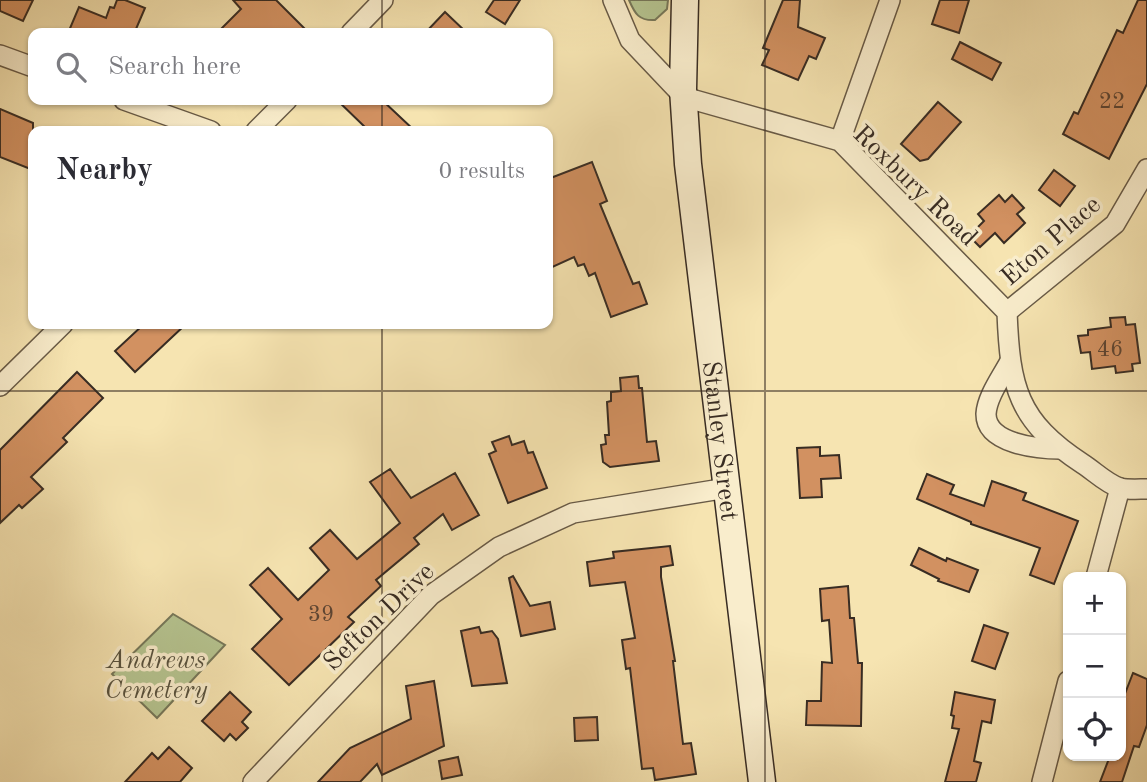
<!DOCTYPE html>
<html lang="en">
<head>
<meta charset="utf-8">
<style>
	:root { --surface:#fff; --page:#f2f2f3; --text:#2b2b33; --muted:#7c7c81; --line:#e1e1e2 }
	body { margin:0; font-family:"Old Standard TT",serif; background:var(--page); color:var(--text) }
	.controls { position:absolute; right:21px; bottom:21px; display:grid; overflow:hidden; border-radius:14px; box-shadow:0 2px 5px #0004 }
	.controls button { width:63px; height:63px; display:grid; place-items:center; padding:0; border:0; border-bottom:2px solid var(--line); background:var(--surface); color:var(--text); font:35px sans-serif }
	.list { margin:0; padding:0; list-style:none }
	h2 { display:flex; justify-content:space-between; align-items:center; height:91px; margin:0; padding:0 28px; font-size:30px }
	h2 small { font-size:23px; font-weight:400; color:var(--muted) }
	.icon { flex:none; width:38px; height:38px; fill:none; stroke:currentColor; stroke-width:2; stroke-linecap:round; stroke-linejoin:round }
	.map { position:relative; flex:none; width:1147px; height:782px; overflow:hidden }
	.search { position:absolute; background:var(--surface); box-shadow:0 2px 5px #0004; left:28px; top:28px; width:525px; height:77px; display:flex; align-items:center; gap:18px; box-sizing:border-box; padding:0 24px; border-radius:14px; color:var(--muted); font-size:26px }
	.panel { position:absolute; background:var(--surface); box-shadow:0 2px 5px #0004; left:28px; top:126px; width:525px; height:203px; border-radius:14px }
	.map>svg:first-child { display:block }
</style>
</head>
<body>
<div class="map">
<svg width="1147" height="782" viewBox="0 0 1147 782">
	<rect width="100%" height="100%" fill="#f6e4b1"/>
	<filter id="stains"><feTurbulence type="fractalNoise" baseFrequency=".00286" numOctaves="4"/><feColorMatrix values="0 0 0 0 .2 0 0 0 0 .09 0 0 0 0 .02 0 0 0 .5 -.17"/></filter>
	<radialGradient id="worn" r=".72"><stop offset=".6" stop-color="#630" stop-opacity="0"/><stop offset="1" stop-color="#630" stop-opacity=".3"/></radialGradient>
	<!-- green -->
	<g fill="#b6c591" stroke="#77785a" stroke-width="2">
		<path d="M 629,0 L 668,0 L 667,9 L 655,20 C 639,21 635,14 629,0 Z"/>
		<polygon points="173,614 225,645 157,718 112,674"/>
	</g>
	<!-- building -->
	<g fill="#d29161" stroke="#382c23" stroke-width="2">
		<polygon points="0,0 33,0 23,21 0,11"/>
		<polygon points="117,0 125,0 145,8 136,29 142,33 68,33 79,7 106,18 110,7 114,8"/>
		<polygon points="233,0 276,0 309,33 217,33 241,9"/>
		<polygon points="494,0 520,0 505,24 486,12"/>
		<polygon points="783,0 800,0 798,27 825,38 816,59 809,56 798,80 762,65 769,50 763,48"/>
		<polygon points="940,0 969,0 959,33 932,24"/>
		<polygon points="1138,0 1147,0 1147,84 1109,159 1063,134 1074,112 1078,114 1117,30 1123,33"/>
		<polygon points="445,12 467,33 425,33"/>
		<polygon points="960,42 1001,63 992,80 952,59"/>
		<polygon points="337,100 382,100 415,131 369,131"/>
		<polygon points="938,102 961,122 928,159 920,161 901,144"/>
		<polygon points="0,109 33,123 33,170 0,157"/>
		<polygon points="592,162 607,201 600,204 633,284 639,282 647,304 611,317 595,273 589,276 584,264 578,266 574,257 548,269 548,179"/>
		<polygon points="1054,170 1075,186 1060,206 1039,190"/>
		<polygon points="999,195 1005,202 1012,195 1024,208 1017,214 1025,223 1004,243 995,233 980,247 969,236 984,221 978,214"/>
		<polygon points="1125,317 1126,325 1135,324 1140,363 1132,364 1133,371 1116,373 1115,366 1092,369 1090,352 1081,353 1078,336 1088,335 1088,330 1111,327 1110,318"/>
		<polygon points="144,324 186,324 135,372 115,351"/>
		<polygon points="77,372 103,398 63,438 67,442 31,477 43,489 22,508 19,505 0,523 0,450"/>
		<polygon points="638,376 639,388 642,388 647,442 656,441 659,461 610,467 603,462 601,445 606,444 605,435 609,435 607,402 611,401 611,392 621,391 620,378"/>
		<polygon points="509,436 512,445 524,441 528,453 533,452 547,488 508,503 489,454 496,451 492,442"/>
		<polygon points="820,447 820,456 839,455 841,478 821,479 822,497 800,498 797,448"/>
		<polygon points="390,469 411,498 455,473 479,515 452,530 443,514 414,538 419,544 376,580 381,586 348,617 354,622 289,685 252,649 282,619 250,585 268,568 298,600 329,570 310,548 330,530 357,559 400,523 370,482"/>
		<polygon points="927,474 954,485 950,494 984,506 992,481 1026,493 1023,500 1078,521 1054,584 1030,575 1040,548 971,524 971,522 917,499"/>
		<polygon points="670,546 673,565 661,567 661,577 675,661 673,661 683,744 691,743 696,774 655,780 653,768 642,769 630,668 626,669 622,640 635,638 625,582 590,586 587,562 614,558 613,552"/>
		<polygon points="919,548 946,561 947,558 978,570 969,592 938,581 939,579 911,565"/>
		<polygon points="513,576 530,606 550,602 555,629 521,636 509,578"/>
		<polygon points="848,586 850,618 854,618 858,663 862,663 861,726 806,725 807,701 821,701 822,662 832,663 829,620 822,621 820,589"/>
		<polygon points="984,625 1008,633 995,669 972,661"/>
		<polygon points="479,627 481,633 492,631 498,639 507,683 472,686 461,631"/>
		<polygon points="1133,673 1147,679 1147,725 1139,747 1134,746 1122,782 1100,782 1110,756 1121,756 1121,704"/>
		<polygon points="434,681 444,746 382,775 377,764 360,782 318,782 350,748 411,719 406,686"/>
		<polygon points="230,692 251,712 242,722 248,728 236,740 230,734 224,741 202,721"/>
		<polygon points="955,692 995,700 991,723 982,721 974,761 981,763 976,782 945,782 959,729 952,728 954,716 951,715"/>
		<polygon points="597,717 598,740 575,741 574,718"/>
		<polygon points="169,747 192,768 180,782 125,782 152,753 158,759"/>
		<polygon points="458,757 462,775 442,779 439,761"/>
	</g>
	<g fill="none" stroke-linecap="round" stroke-linejoin="round">
		<defs>
			<g id="minor">
				<path d="M 613,0 L 630,40 L 684,97 L 840,141 L 1007,312 C 1010,387 1017,421 1083,464 C 1094,471 1107,484 1120,488 C 1128,490 1139,489 1147,489"/>
				<polyline points="351,33 383,0"/>
				<polyline points="0,55 33,67"/>
				<polyline points="124,100 211,131"/>
				<polyline points="256,131 287,100"/>
				<polyline points="840,141 890,0"/>
				<polyline points="1007,312 1115,224 1147,169"/>
				<path d="M 1009,363 C 1001,378 987,397 986,414 C 986,444 1038,449 1060,449"/>
				<polyline points="0,386 63,324"/>
				<polyline points="1096,577 1120,488"/>
				<polyline points="253,782 431,595 499,547 573,513 727,488"/>
				<polyline points="1042,782 1068,681"/>
			</g>
			<g id="secondary">
				<path id="s1" d="M 685,0 L 683,89 L 688,164 L 762,782"/>
			</g>
		</defs>
		<!-- minor casing -->
		<use href="#minor" stroke="#685a46" stroke-width="22"/>
		<!-- secondary casing -->
		<use href="#secondary" stroke="#382c23" stroke-width="29"/>
		<!-- minor -->
		<use href="#minor" stroke="#f9edcc" stroke-width="19"/>
		<!-- secondary -->
		<use href="#secondary" stroke="#f9edcc" stroke-width="26"/>
	</g>
	<!-- grid -->
	<path fill="none" stroke="#382c23" stroke-width="2" stroke-opacity="0.55" d="M 382,0 L 382,33M 765,0 L 765,782M 382,100 L 382,131M 382,324 L 382,782M 0,391 L 1147,391"/>
	<g text-anchor="middle" stroke-width="7" stroke-linejoin="round" paint-order="stroke">
		<!-- number labels -->
		<g font-size="23" fill="#5e4532">
			<text x="1112" y="108">22</text>
			<text x="1110" y="356">46</text>
			<text x="321" y="621">39</text>
		</g>
		<!-- street labels -->
		<g font-size="26" fill="#382c23" stroke="#f9edcc">
			<text transform="translate(916 185) rotate(44)" y="9">Roxbury Road</text>
			<text transform="translate(1050 240) rotate(-41)" y="9">Eton Place</text>
			<text dy="9" stroke="none"><textPath href="#s1" startOffset="443">Stanley Street</textPath></text>
			<text transform="translate(378 616) rotate(-44)" y="9">Sefton Drive</text>
		</g>
		<!-- park labels -->
		<g font-size="26" font-style="italic" fill="#58523e" stroke="#f9edcc">
			<text x="156" y="668">Andrews<tspan x="156" dy="30">Cemetery</tspan></text>
		</g>
	</g>
	<rect width="100%" height="100%" filter="url(#stains)"/>
	<rect width="100%" height="100%" fill="url(#worn)"/>
</svg>
<div class="controls">
<button>+</button>
<button>−</button>
<button><svg class="icon" aria-label="locate" viewBox="0 0 24 24"><circle cx="12" cy="12" r="6"/><path d="M12 2v4M12 18v4M2 12h4M18 12h4"/></svg></button>
</div>
<div class="search"><svg class="icon" aria-label="search" viewBox="0 0 24 24"><circle cx="10" cy="10" r="6"/><path d="M15 15l6 6"/></svg>Search here</div>
<section class="panel">
<h2>Nearby<small>0 results</small></h2>
<ul class="list">
</ul>
</section>
</div>
</body>
</html>
